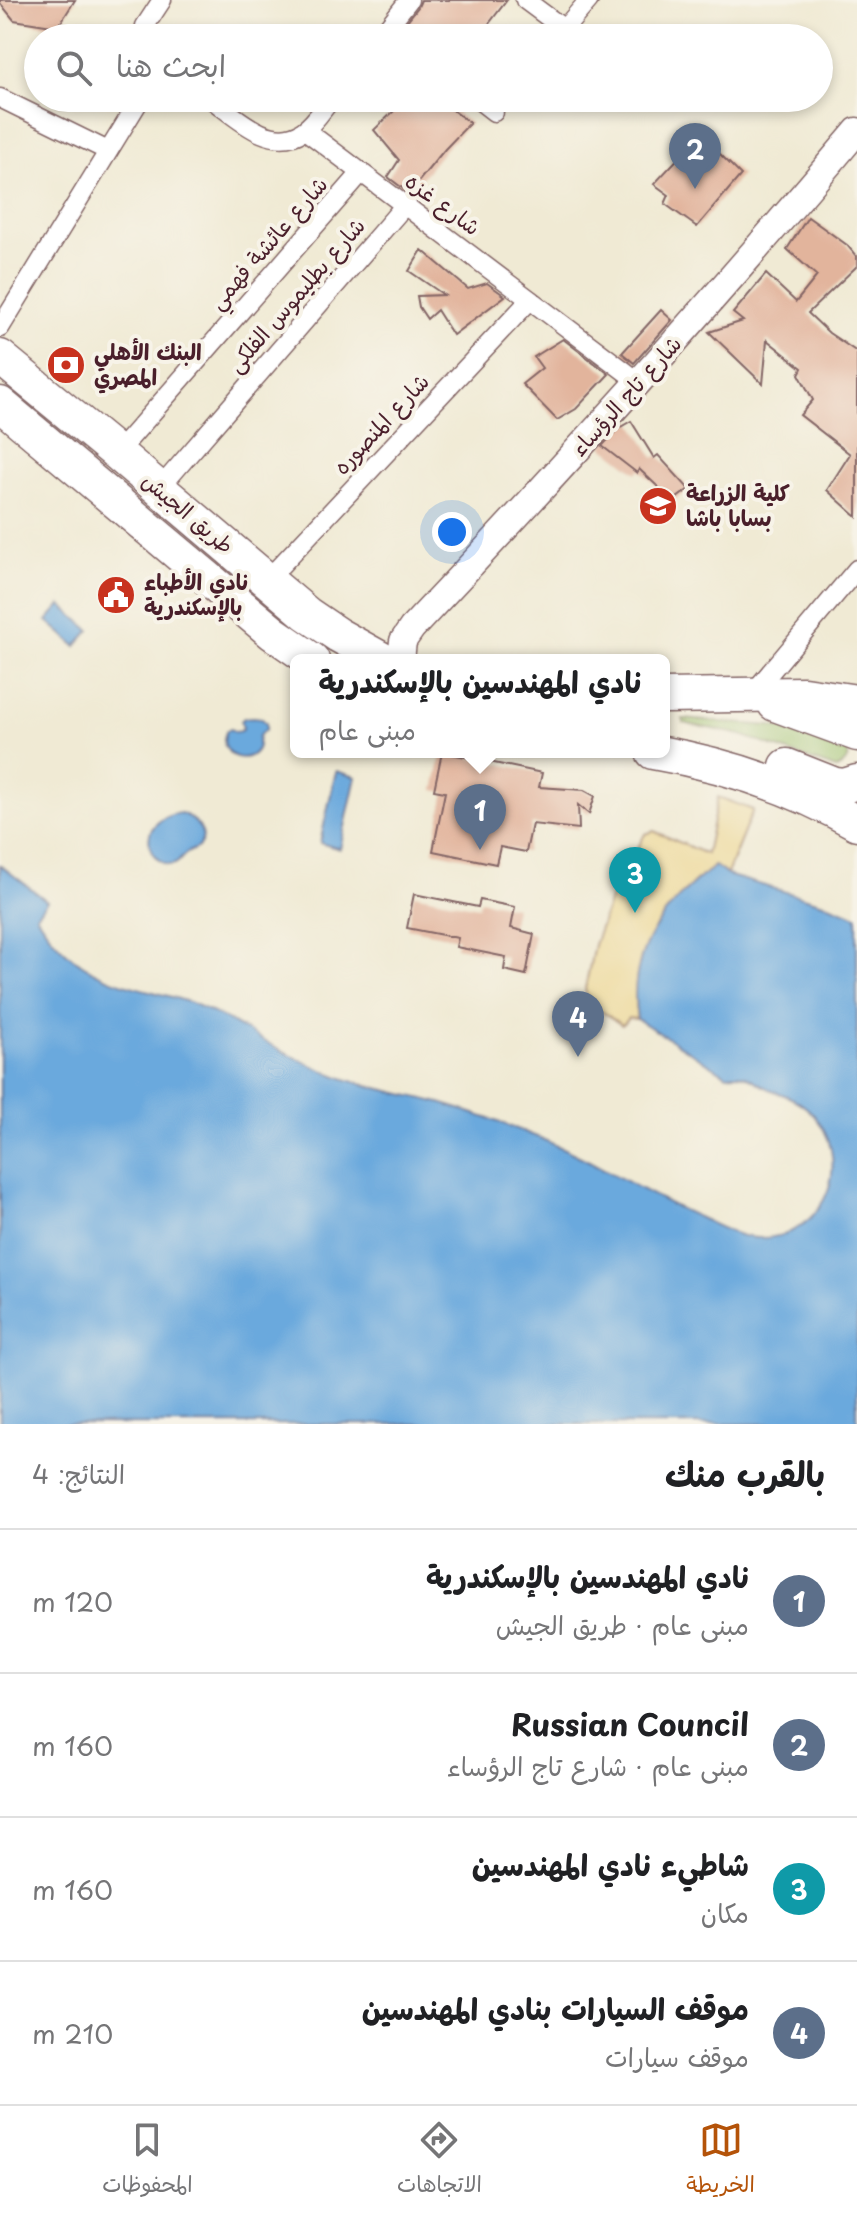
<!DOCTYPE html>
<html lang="ar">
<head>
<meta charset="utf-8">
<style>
	:root { --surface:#fff; --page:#f2f2f2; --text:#202124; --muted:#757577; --line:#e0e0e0; --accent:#b45309 }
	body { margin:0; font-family:"Playpen Sans","Playpen Sans Arabic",sans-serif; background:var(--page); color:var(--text); direction:rtl }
	.you { position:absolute; left:452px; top:532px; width:28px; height:28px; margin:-20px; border:6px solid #fff; border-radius:50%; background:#1a73e8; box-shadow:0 0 0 12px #1a73e833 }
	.badge { display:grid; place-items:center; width:52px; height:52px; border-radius:50%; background:var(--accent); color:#fff; font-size:26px; font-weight:700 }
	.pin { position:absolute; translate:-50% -66px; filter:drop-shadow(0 2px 4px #0008) }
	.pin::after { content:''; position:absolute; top:42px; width:28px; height:24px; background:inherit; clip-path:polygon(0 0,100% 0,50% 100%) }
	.popup { position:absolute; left:290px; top:654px; width:380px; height:104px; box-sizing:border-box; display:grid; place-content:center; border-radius:12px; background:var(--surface); filter:drop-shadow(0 2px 6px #0005); font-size:26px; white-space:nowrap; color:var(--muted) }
	.popup b { font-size:30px; color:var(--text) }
	.popup::after { content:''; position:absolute; left:50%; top:100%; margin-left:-16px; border:16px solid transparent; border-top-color:var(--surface) }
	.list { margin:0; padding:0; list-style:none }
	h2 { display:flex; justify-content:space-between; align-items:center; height:104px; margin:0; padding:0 32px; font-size:34px }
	h2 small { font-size:26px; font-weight:400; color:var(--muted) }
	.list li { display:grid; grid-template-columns:52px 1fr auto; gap:24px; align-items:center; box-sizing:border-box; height:144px; padding:0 32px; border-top:2px solid var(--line) }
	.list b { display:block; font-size:30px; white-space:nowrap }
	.list p { margin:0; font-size:26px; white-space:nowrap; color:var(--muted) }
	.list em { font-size:26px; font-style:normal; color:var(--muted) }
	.icon { flex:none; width:44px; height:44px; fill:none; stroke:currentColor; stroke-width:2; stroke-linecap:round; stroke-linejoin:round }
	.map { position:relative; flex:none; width:857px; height:1424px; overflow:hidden; direction:ltr }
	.search { position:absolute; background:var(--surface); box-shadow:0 4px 12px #0003; left:24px; right:24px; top:24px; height:88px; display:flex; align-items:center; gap:20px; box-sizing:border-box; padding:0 28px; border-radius:44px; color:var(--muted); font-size:30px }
	.sheet { height:680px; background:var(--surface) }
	nav { display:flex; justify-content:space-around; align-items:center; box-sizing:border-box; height:112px; border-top:2px solid var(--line); background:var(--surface); font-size:22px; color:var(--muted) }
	nav a { display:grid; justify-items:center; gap:4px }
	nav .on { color:var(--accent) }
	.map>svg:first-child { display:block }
</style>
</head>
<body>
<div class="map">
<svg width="857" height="1424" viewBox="0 0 857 1424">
	<rect width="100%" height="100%" fill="#f7f3e8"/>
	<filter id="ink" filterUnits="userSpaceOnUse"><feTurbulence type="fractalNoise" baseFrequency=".0125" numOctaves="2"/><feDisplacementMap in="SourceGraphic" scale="16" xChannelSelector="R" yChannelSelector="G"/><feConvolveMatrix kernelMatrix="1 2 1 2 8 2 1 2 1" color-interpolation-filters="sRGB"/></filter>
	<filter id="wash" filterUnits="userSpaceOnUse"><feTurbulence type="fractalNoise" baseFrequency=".006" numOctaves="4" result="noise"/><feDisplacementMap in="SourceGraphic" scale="32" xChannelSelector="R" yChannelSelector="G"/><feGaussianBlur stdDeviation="1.8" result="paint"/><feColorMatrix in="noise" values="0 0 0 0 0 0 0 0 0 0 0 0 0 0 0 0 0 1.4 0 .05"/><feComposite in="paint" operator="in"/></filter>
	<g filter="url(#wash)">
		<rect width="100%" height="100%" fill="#f0ead4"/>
		<!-- green -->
		<path fill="#9cc16c" stroke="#73704c" stroke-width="2" d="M 683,719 L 772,726 L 802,731 L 847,745 C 851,757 847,764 836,769 L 741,735 L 683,723 Z"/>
		<!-- sand -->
		<path fill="#eeda9e" stroke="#9c7c64" stroke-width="2" d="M 718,797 L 753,810 L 727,874 L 714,866 C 664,905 626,952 637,1019 L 628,1018 L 622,1025 L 589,1003 L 585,989 L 594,945 L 610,900 L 645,834 L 654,831 L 706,854 Z"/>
		<!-- water -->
		<g fill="#6ba9dd" stroke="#5a6484" stroke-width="2">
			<polygon points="61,605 90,630 76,646 47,621"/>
			<path d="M 253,717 L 261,718 L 266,723 L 266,730 C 252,737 263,743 255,752 C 247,761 232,759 227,749 C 222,742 224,737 227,730 L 231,729 L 235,732 L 240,731 L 243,728 L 241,721 L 244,718 Z"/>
			<polygon points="336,771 356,777 340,849 320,843"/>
			<path d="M 181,813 C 193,818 211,833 198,847 C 194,850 191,850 187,853 C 183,855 181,859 178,862 C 169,870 156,860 152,851 C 142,829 162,815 181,813 Z"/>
			<path d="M 0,865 L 47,901 L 36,915 C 50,938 67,957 91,970 C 122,988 160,991 194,1004 C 219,1014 241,1028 264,1041 C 288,1055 314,1067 340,1077 C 373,1089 407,1094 440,1103 C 491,1118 540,1136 587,1160 C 624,1180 661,1201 700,1218 C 720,1227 740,1239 763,1238 C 806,1237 837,1198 832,1156 C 830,1133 814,1109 793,1099 C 784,1094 774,1092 765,1087 C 751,1079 744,1071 727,1075 L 637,1019 C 626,951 664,905 715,866 L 727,875 L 824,903 L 857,916 L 857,1424 L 0,1424 Z"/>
		</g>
		<g id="blocks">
			<!-- building -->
			<g fill="#e2b49c">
				<polygon points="0,0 75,0 58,27 14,20 0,3"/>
				<polygon points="421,0 507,0 478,38 411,38 400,30 418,7"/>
				<polygon points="386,98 436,98 470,123 445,149 409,193 388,177 399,160 374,130 397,108"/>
				<polygon points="712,146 741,175 697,227 665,204 669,195 654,184 687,149 700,161"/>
				<polygon points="808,217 847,245 857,257 857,266 808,313 829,333 857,352 857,517 827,490 850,454 800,415 813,400 799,374 802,368 767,340 763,384 709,332 743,321 733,313 766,274 796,302 817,276 787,249"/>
				<polygon points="422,250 468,289 487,283 505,296 453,335 437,310 427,319 419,307 417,296 444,295 409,271"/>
				<polygon points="661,310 672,320 634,363 622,353"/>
				<polygon points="563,339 609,374 576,409 557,420 522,384 542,368 534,357"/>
				<polygon points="631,421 654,458 658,455 689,489 673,501 639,469 637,473 602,446 619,428"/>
				<polygon points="442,752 542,773 539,787 584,790 595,796 589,814 578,805 579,829 532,824 526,852 500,847 496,864 433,851 445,792 434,790"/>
				<polygon points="414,894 478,907 480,900 515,907 511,928 534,934 526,975 504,970 506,957 456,947 458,938 407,928"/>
			</g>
		</g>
	</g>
	<g filter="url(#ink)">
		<use href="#blocks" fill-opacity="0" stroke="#846666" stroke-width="2"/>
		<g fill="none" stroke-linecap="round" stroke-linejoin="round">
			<defs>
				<g id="street">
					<polyline points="525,0 564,29 589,0"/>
					<polyline points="144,38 145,26 162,0"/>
					<polyline points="379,38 409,0"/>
					<polyline points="0,98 108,151"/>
					<path d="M 210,98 C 235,116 271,153 303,131 C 315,123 323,109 332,98"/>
					<polyline points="476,98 494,112"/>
					<polyline points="305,130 639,382"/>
					<polyline points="0,328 141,98"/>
					<polyline points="117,453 361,173"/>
					<polyline points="159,489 405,205"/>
					<polyline points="267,580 530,300"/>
					<polyline points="753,693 857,569"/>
				</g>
				<path id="secondary" d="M 401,660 L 403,641 L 412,628 C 565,466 714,301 857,131"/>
				<g id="highway">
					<polyline points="0,357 117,453 307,614 338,635 383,660"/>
					<polyline points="0,404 273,633 312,660"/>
					<polyline points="664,696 804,694 857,702"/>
					<polyline points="775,704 857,734"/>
					<path d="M 653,752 C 724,764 794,787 857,823"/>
					<polyline points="787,766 835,785 844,786 857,782"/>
				</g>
			</defs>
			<!-- street casing -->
			<use href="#street" stroke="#846666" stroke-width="21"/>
			<!-- secondary casing -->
			<use href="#secondary" stroke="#846666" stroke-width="29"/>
			<!-- highway casing -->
			<use href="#highway" stroke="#846666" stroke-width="37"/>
			<!-- street -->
			<use href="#street" stroke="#fff" stroke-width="18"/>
			<!-- secondary -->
			<use href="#secondary" stroke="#fff" stroke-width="26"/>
			<!-- highway -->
			<use href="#highway" stroke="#fff" stroke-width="34"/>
		</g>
	</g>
	<!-- icons -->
	<defs>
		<symbol id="bank-disc" viewBox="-11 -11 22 22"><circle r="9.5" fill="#c8321e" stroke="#f7f3e8"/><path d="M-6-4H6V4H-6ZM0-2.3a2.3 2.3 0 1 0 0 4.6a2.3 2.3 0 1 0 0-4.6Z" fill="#fff"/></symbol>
		<symbol id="school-disc" viewBox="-11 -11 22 22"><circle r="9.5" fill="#c8321e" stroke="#f7f3e8"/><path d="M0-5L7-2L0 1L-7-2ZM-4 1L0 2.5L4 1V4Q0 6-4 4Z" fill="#fff"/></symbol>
		<symbol id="civic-disc" viewBox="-11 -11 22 22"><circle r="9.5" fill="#c8321e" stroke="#f7f3e8"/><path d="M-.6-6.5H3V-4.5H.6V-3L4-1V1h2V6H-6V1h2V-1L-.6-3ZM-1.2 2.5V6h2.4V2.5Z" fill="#fff"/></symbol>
	</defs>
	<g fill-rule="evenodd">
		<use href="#bank-disc" x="44" y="343" width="44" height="44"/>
		<use href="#school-disc" x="636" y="484" width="44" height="44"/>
		<use href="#civic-disc" x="94" y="573" width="44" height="44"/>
	</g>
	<g text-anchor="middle" stroke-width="8" stroke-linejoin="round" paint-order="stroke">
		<!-- street labels -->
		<g font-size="22" fill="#4a1f2b" stroke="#f7f3e8">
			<text transform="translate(443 204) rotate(37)" y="8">شارع غزه</text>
			<text transform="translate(268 243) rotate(-49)" y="8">شارع عائشة فهمي</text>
			<text transform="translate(296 295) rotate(-49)" y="8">شارع بطليموس الفلكى</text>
			<text transform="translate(626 396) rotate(-48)" y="8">شارع تاج الرؤساء</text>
			<text transform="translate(381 424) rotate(-47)" y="8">شارع المنصوره</text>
			<text transform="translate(188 513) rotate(40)" y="8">طريق الجيش</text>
		</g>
		<!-- poi labels -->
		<g font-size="22" font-weight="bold" fill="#4a1f2b" stroke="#f7f3e8" text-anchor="start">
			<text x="94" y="360">البنك الأهلي<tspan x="94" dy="25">المصري</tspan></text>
			<text x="686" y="501">كلية الزراعة<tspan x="686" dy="25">بسابا باشا</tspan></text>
			<text x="144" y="590">نادي الأطباء<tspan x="144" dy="25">بالإسكندرية</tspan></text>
		</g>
	</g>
</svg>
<div class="you"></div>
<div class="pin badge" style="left:480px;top:850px;background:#5c6f8a">1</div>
<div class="popup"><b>نادي المهندسين بالإسكندرية</b>مبنى عام</div>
<div class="pin badge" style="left:695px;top:189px;background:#5c6f8a">2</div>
<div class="pin badge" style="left:635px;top:913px;background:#0f9aa8">3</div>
<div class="pin badge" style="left:578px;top:1057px;background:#5c6f8a">4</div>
<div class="search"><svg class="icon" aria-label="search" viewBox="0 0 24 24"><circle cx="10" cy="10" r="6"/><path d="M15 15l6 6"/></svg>ابحث هنا</div>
</div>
<section class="sheet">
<h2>بالقرب منك<small>النتائج: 4</small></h2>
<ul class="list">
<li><span class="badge" style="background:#5c6f8a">1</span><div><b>نادي المهندسين بالإسكندرية</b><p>مبنى عام · طريق الجيش</p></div><em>120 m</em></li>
<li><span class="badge" style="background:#5c6f8a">2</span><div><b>Russian Council</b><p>مبنى عام · شارع تاج الرؤساء</p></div><em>160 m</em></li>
<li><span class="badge" style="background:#0f9aa8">3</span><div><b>شاطيء نادي المهندسين</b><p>مكان</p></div><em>160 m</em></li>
<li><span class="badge" style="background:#5c6f8a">4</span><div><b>موقف السيارات بنادي المهندسين</b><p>موقف سيارات</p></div><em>210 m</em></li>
</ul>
</section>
<nav>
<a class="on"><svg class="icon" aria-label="map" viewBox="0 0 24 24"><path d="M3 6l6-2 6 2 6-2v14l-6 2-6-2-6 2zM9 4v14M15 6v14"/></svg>الخريطة</a>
<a><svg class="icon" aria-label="directions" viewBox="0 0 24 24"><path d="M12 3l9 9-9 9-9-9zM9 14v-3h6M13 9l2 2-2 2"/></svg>الاتجاهات</a>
<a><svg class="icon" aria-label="saved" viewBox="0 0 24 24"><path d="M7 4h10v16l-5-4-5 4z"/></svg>المحفوظات</a>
</nav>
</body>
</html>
